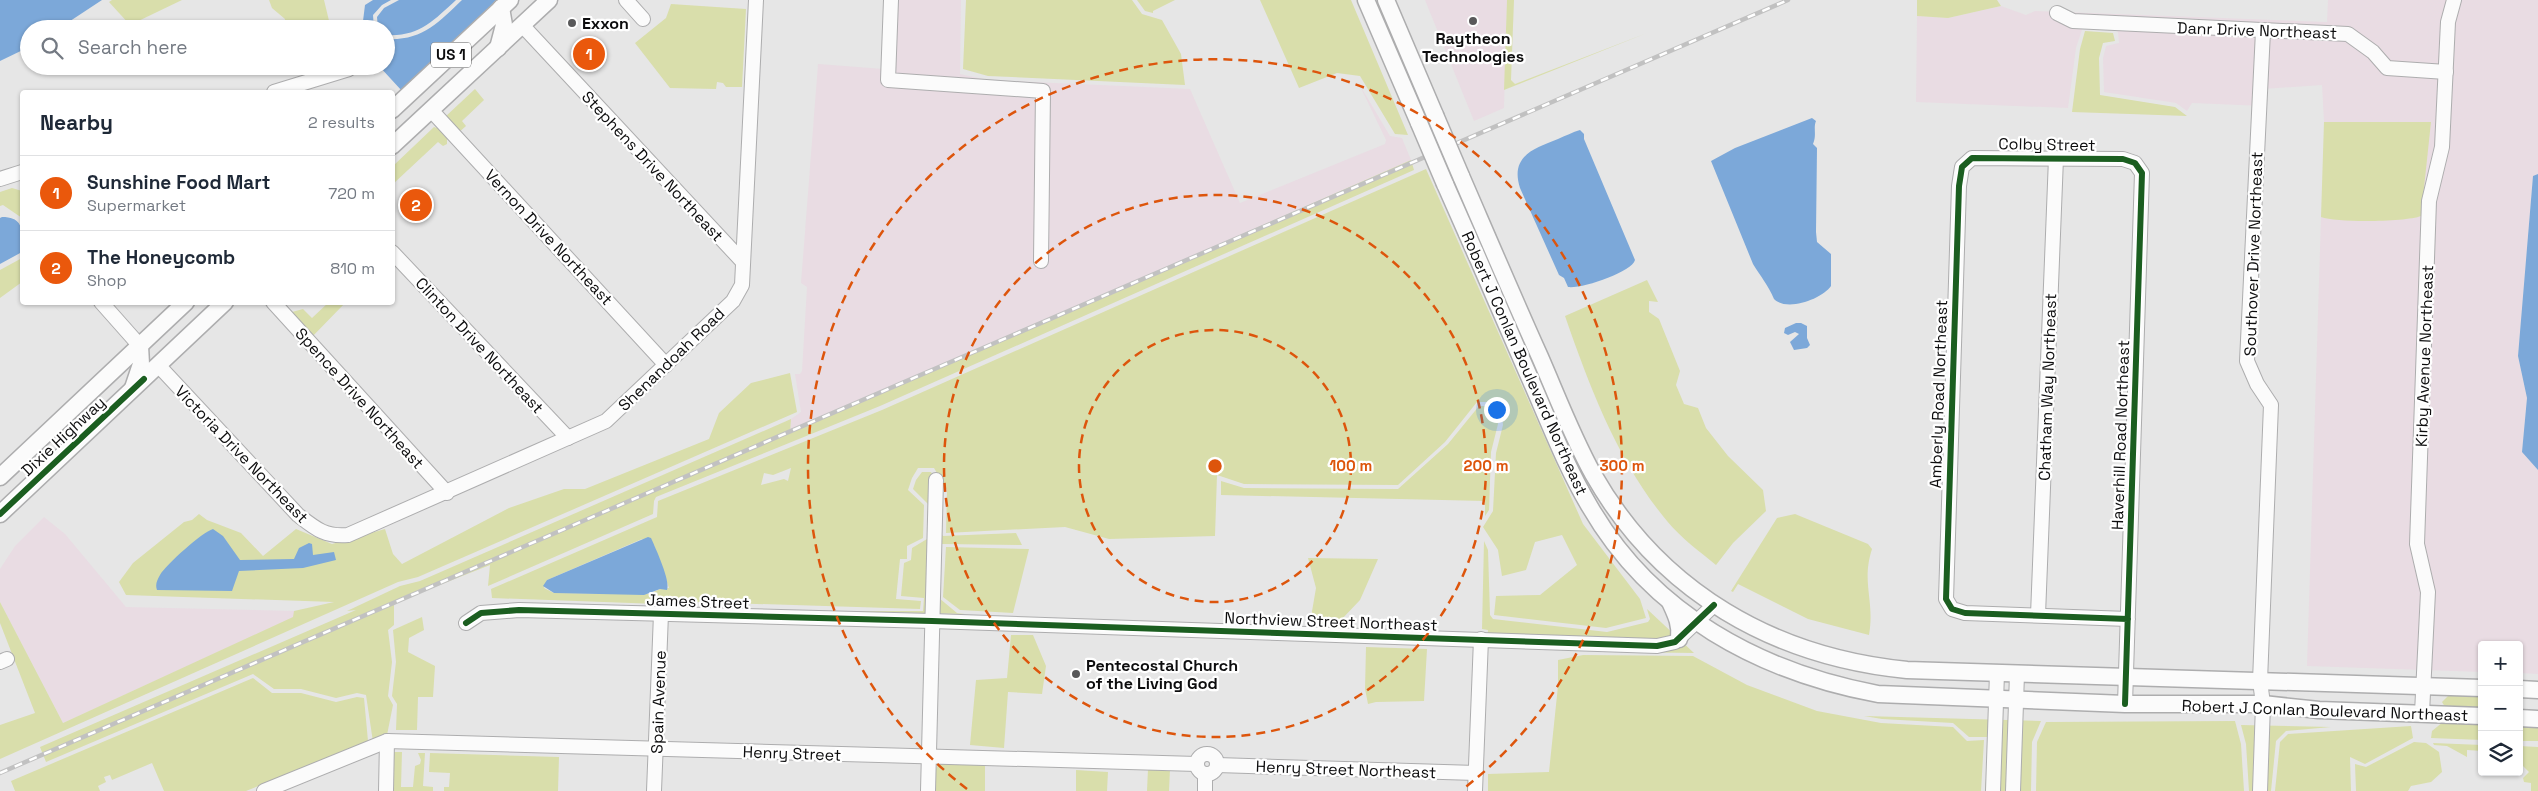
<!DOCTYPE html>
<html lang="en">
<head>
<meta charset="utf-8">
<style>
	:root { --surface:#fff; --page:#f6f6f7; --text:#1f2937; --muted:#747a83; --line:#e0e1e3; --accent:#ea580c }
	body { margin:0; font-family:"Space Grotesk",sans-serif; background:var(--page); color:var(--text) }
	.controls { position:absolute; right:15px; bottom:15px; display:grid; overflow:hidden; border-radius:5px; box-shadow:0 1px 4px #0004 }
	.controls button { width:45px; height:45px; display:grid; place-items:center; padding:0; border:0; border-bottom:1px solid var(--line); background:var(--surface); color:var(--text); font:25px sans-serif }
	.you { position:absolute; left:1496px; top:409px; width:18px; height:18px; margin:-12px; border:4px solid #fff; border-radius:50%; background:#1a73e8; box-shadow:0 0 0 8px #1a73e833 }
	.badge { display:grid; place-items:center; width:32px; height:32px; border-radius:50%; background:var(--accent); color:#fff; font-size:16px; font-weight:700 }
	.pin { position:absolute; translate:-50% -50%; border:2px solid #fff; box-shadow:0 1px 5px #0006 }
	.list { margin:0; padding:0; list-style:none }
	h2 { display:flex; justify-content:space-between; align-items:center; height:65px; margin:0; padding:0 20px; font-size:21px }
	h2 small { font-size:16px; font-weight:400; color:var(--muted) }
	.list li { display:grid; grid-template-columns:32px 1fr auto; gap:15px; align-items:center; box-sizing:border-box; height:75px; padding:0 20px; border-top:1px solid var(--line) }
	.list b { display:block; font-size:19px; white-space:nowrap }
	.list p { margin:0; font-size:16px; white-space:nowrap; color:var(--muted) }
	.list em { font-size:16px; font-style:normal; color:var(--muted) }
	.icon { flex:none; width:28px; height:28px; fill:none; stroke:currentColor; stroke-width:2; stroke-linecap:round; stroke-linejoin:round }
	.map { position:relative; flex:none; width:2538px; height:791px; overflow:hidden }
	.search { position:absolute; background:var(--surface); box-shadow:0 1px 4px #0004; left:20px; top:20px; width:375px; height:55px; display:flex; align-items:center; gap:12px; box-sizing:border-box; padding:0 18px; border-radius:28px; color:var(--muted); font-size:19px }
	.panel { position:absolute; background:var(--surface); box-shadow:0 1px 4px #0004; left:20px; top:90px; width:375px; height:215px; border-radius:5px }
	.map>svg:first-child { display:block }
</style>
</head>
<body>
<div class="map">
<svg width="2538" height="791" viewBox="0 0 2538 791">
	<rect width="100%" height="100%" fill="#e6e6e6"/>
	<!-- industrial -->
	<g fill="#e9dce3">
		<polygon points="896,0 961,0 960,74 988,80 1190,89 1240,203 1385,144 1386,140 1358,82 1390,136 1402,138 1411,160 790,433 791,419 801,412 795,374 800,374 802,371 807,287 801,283 818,64 883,69 883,84 1048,95 1049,86 893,76"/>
		<polygon points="1425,0 1507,0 1504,108 1474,121"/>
		<polygon points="2328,0 2538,0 2538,174 2533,177 2518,356 2527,398 2522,452 2538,470 2538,674 2519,673 2519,645 2482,645 2482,672 2307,666 2321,217 2358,221 2402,219 2421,216 2430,122 2324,122 2322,85 2263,89 2263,106 2192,103 2187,111 2176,103 2104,92 2103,58 2106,46 2119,43 2118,32 2114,29 2083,27 2076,48 2068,108 1916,102 1917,16 1948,18 2001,6 2026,15 2035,11 2327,22"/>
		<polygon points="44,517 65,534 126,607 294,611 294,617 63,723 0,602 0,569 15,546"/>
	</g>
	<!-- green -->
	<g fill="#d9deab" fill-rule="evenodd">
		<polygon points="112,0 182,0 130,25 109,2"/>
		<polygon points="269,0 324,0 331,29 283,29 285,19 272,8"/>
		<polygon points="966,0 1132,0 1142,14 1162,20 1181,54 1185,85 988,76 963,69"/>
		<polygon points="1137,0 1175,0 1153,11 1153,13 1145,11"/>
		<polygon points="1260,0 1351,0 1408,135 1395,134 1360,76 1337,73 1299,88"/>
		<polygon points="1507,0 1514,0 1511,80 1515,84 1647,33 1504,90"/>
		<polygon points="1917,0 1997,0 2001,6 1948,18 1917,16"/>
		<polygon points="671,4 746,9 742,87 726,87 723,83 717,82 716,89 670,88 635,43 666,18"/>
		<polygon points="2085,31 2113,33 2115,41 2103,43 2099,58 2100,95 2175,107 2187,116 2072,112 2080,49"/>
		<polygon points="475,89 484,100 462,121 466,126 457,134 445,117"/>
		<path d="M 2324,122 L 2431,122 L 2421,216 C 2406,222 2337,223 2321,217 Z"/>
		<polygon points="434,127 440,129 447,136 447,144 443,146 438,142 393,184 393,166"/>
		<polygon points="1411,160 1414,170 880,406 656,497 654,501 653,514 488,586 490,565 394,603 394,625 388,630 392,662 388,696 393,705 387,735 373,742 366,695 357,693 336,698 301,689 274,689 253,674 46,762 40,747 356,610 347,611 400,586 420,581 791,419 790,433"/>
		<path d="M 1426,169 L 1583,524 L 1640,599 L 1646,618 L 1606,628 L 1494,615 L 1496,596 L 1540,595 L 1577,565 L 1562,535 L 1535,542 L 1526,570 L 1502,576 L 1498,550 L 1483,527 L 1493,511 L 1496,453 L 1503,425 L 1501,402 L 1477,402 L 1445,442 L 1398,485 L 1244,484 L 1217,475 L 1215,536 L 1109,539 L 1065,527 L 946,533 L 947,490 L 934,468 L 918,468 L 912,478 L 908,490 L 924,505 L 923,538 L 907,546 L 907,559 L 900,559 L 896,599 L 921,601 L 920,609 L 695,602 L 686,605 L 492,598 L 491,589 L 657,517 L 658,501 L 882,410 ZM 791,468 L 788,481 L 784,479 L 761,485 L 764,473 L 773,475 ZM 642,539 L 654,545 L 669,588 L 660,589 L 649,594 L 554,593 L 544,588 L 547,580 Z"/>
		<polygon points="12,188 22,191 22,218 3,205 0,206 0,192"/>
		<polygon points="22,258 22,282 0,298 0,270"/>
		<path d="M 1647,280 L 1658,302 L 1649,301 L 1649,312 L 1659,319 L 1680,371 L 1676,385 L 1684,404 L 1698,408 L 1706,428 L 1728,456 L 1763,490 L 1766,511 L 1733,543 L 1716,565 C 1699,551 1681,538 1667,521 C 1618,462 1590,388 1565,316 Z"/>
		<polygon points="328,303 345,303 310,339 292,318 292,312 303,309 312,318"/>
		<polygon points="790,373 797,412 418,577 398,582 0,759 0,725 35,713 0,623 0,602 63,723 293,617 294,611 334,602 126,595 119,582 133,563 184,522 192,520 199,514 207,520 241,533 263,556 296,529 332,544 385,529 393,554 402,564 509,508 564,489 585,489 709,439 719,413 751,383"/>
		<polygon points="1479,406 1497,406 1498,424 1491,452 1489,510 1485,516 1485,501 1221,495 1221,481 1244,488 1398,489 1448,444"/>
		<polygon points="922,472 931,472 943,491 941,533 943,536 1016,533 1022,545 942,544 939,598 957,613 965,614 839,611 923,611 924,598 901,596 904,563 911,560 912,548 927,539 928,504 913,489 916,480"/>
		<path d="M 1795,514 L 1868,544 L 1872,549 C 1861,583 1875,601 1869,635 L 1808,619 L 1738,584 L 1733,592 L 1731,591 L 1777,518 Z"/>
		<polygon points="1484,541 1488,550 1490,615 1493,619 1607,632 1648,622 1650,619 1647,609 1694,653 1620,652 1487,645 1488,630 1482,629"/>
		<polygon points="946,547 1029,549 1013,613 960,610 943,597"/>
		<polygon points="1308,558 1378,559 1360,600 1341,620 1340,625 1310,623 1316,588"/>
		<polygon points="422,617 424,630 409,638 408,652 435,666 433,697 418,697 417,730 396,730 397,704 392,696 396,662 393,630"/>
		<polygon points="1011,635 1033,635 1046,666 1042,694 1008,692 1004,748 970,745 976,680 1007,678"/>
		<polygon points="1366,647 1427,649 1424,701 1376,702 1368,704 1365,689"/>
		<polygon points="1583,655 1693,656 1747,685 1817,711 1881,723 1953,727 1967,741 1984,740 1981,791 1488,791 1488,774 1549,772 1558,686 1558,660"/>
		<polygon points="253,678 272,693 301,693 336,702 357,697 364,698 368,741 246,791 164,791 152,763 112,780 110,775 104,777 106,782 98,786 100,791 15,791 11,781"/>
		<polygon points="2450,694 2482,695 2482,710 2445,707 2442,702"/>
		<polygon points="1864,716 2041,721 2032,742 2031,791 1985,791 1989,741 1987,737 1969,737 1953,723 1882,719"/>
		<polygon points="2235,721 2241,744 2244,791 2036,791 2037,742 2046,722"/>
		<polygon points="2443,722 2482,723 2482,740 2431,738 2432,731"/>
		<rect x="2519" y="724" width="19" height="17"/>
		<polygon points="2241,725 2331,727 2286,731 2276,741 2271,791 2249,791 2246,744"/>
		<polygon points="2411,726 2413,738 2365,764 2350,757 2351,791 2275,791 2280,742 2288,734"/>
		<polygon points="2414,742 2426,743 2439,752 2442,772 2431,782 2411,786 2408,791 2356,791 2355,764 2366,767"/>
		<polygon points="2433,743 2482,745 2482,751 2467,750 2467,757 2447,746 2434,745"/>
		<polygon points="2519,746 2538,747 2538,791 2531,791 2531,783 2524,782 2523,778 2529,772 2519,762"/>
		<polygon points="393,752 402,752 401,787 413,787 415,766 420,764 421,760 418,753 425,753 423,786 433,787 433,791 390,791"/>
		<polygon points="430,753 559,757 558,791 444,791 444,787 449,787 450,773 429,772"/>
		<polygon points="945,762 985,763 985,791 933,791 934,773 938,765"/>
		<polygon points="1148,769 1170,769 1169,791 1147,791"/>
		<polygon points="1076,770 1108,772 1107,791 1076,791"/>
	</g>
	<!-- water -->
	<g fill="#7ca8d9">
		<polygon points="0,0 102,0 58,29 29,29 29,47 0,61"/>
		<polygon points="373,0 391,0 382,5 373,15 374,29 362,29 365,5"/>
		<path d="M 399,0 L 456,0 C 433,21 419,37 386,35 L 386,29 L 378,29 L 377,17 L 384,8 Z"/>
		<path d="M 462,0 L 499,0 L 402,91 L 379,66 L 386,66 L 386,39 C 422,41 438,23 462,0 Z"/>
		<path d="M 1812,118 L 1816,121 C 1813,128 1817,135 1813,144 L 1817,148 L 1816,232 L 1817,242 L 1831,254 L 1831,286 C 1822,299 1787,312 1774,299 C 1768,285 1761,277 1753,264 L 1711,161 L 1735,148 Z"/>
		<path d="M 1580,130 L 1584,134 L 1584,139 L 1635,260 C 1632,272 1582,289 1568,287 L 1564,278 L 1559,275 L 1520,188 C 1510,156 1533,149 1558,139 C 1565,136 1573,132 1580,130 Z"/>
		<polygon points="2538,174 2538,470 2522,452 2527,398 2518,356 2533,176"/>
		<path d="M 2,217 C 26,217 22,234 22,252 L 0,264 L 0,218 Z"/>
		<polygon points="1796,323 1801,323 1807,326 1807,338 1810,345 1807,348 1794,350 1790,342 1799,334 1795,332 1788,335 1784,333 1785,328"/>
		<path d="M 213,529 L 223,536 L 240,560 L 294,559 L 299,548 L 309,543 L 312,544 L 313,555 L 334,552 L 336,560 L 303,568 L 239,571 L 232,591 L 157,590 C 155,585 157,580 160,575 C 166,565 202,532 213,529 Z"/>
		<path d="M 648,537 L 651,538 C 656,549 671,582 667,590 L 660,589 L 644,595 L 554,593 L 543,586 L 547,580 Z"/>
	</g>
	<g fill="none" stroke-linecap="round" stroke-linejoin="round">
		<defs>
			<g id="minor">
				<polyline points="626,0 643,19"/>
				<polyline points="891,0 888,80 1043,91 1041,261"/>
				<polyline points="2057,13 2073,21 2348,34 2373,52 2387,68 2446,72"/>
				<polyline points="522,25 743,262"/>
				<polyline points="274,92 349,69"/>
				<polyline points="431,110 666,365"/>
				<polyline points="0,179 22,172"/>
				<polyline points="392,252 568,438"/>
				<polyline points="101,302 140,346"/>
				<polyline points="273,302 447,493"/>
				<path d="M 158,365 L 298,515 C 316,529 325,537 348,535 L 606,421 L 733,301 L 742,285 L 756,0"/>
				<polyline points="2038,615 2056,158"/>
				<polyline points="466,623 481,613 519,610 932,621 1657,646 1675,642 1714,605"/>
				<polyline points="0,662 7,659"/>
				<polyline points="2125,704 2142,173 2135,163 2123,159 1972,158 1962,167 1959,186 1946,599 1952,609 1965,613 2128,619"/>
				<polyline points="2422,713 2428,592 2417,544 2429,201 2442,147 2448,22 2454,0"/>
				<circle cx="1207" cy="764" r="10"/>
				<polyline points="1217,765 1476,773"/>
				<polyline points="264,791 387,741 1197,764"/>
				<polyline points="386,791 387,741"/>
				<polyline points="654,791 661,614"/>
				<polyline points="928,791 936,480"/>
				<polyline points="1205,791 1205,774"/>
				<polyline points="1475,791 1481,639"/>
				<polyline points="1993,791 1997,673"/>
				<polyline points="2013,791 2017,674"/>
				<polyline points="2260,791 2263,704 2260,681 2271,405 2257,384 2247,361 2263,31"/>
			</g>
			<g id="major">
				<polyline points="1366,0 1419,123"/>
				<polyline points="1386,0 1435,115"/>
				<polyline points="498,48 504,25 501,8"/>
				<polyline points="392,110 510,0"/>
				<polyline points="392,146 549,0"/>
				<path d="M 1461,176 C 1487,236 1513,297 1540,357 C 1557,396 1572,436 1593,474 C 1660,592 1774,657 1907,670 L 2482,688"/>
				<path d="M 1445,184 C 1473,247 1501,311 1528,374 C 1548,419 1565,465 1590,507 C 1652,614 1760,672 1878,694 L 2125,704 L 2263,704 L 2319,710 L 2482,716"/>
				<polyline points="133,388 141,364 140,346"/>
				<polyline points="0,477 186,302"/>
				<polyline points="0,514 225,302"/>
				<path d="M 1670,602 C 1676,615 1681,625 1679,639"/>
				<polyline points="2519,689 2538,690"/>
				<polyline points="2519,718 2538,719"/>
			</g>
		</defs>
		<!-- minor casing -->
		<use href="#minor" stroke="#adadae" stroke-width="16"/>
		<!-- major casing -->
		<use href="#major" stroke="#adadae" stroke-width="19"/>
		<!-- minor -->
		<use href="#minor" stroke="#fbfbfb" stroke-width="14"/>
		<!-- major -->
		<use href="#major" stroke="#fbfbfb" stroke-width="16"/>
		<defs>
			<polyline id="rail" points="0,773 1788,0"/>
		</defs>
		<!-- rail casing -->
		<use href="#rail" stroke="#c1c1c1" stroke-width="4.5"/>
		<!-- rail -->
		<use href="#rail" stroke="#fff" stroke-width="2.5" stroke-dasharray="8" stroke-linecap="butt"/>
		<defs>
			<g id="major-bridge">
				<polyline points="1435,115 1461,176"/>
				<polyline points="1419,123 1445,184"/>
			</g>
		</defs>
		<!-- major-bridge casing -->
		<use href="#major-bridge" stroke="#adadae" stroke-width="19" stroke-linecap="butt"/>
		<!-- major-bridge -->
		<use href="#major-bridge" stroke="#fbfbfb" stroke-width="16"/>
		<defs>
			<g id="cycleway">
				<polyline points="0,514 144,379"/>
				<polyline points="466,623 481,613 519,610 932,621 1657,646 1675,642 1714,605"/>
				<polyline points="2125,704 2142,173 2135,163 2123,159 1972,158 1962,167 1959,186 1946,599 1952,609 1965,613 2128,619"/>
			</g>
		</defs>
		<!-- cycleway casing -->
		<use href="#cycleway" stroke="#fff" stroke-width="9"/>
		<!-- cycleway -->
		<use href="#cycleway" stroke="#1b5e20" stroke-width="6"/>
	</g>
	<!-- distance rings -->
	<g fill="none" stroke="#dd550c" stroke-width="2.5" stroke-dasharray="9 6">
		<circle cx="1215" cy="466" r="136"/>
		<circle cx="1215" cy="466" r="271"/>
		<path d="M967 789A407 407 0 1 1 1463 789"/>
	</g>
	<!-- markers -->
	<g fill="#59595a" stroke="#fff" stroke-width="2">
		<circle cx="1473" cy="21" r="5"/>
		<circle cx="572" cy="23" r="5"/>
		<circle cx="1076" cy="674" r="5"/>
	</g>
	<g text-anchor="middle" stroke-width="4.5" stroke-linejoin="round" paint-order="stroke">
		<!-- shield labels -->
		<rect fill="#fff" stroke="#565656" stroke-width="1" x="431" y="42.5" width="40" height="25" rx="4"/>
		<g font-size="15" font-weight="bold" fill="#0d0d0e">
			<text x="451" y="60">US 1</text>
		</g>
		<!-- poi labels -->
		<g font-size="16" font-weight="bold" fill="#0d0d0e" stroke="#fff" text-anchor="start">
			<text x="582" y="29">Exxon</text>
			<text x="1473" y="44" text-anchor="middle">Raytheon<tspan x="1473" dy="18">Technologies</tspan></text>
			<text x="1086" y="671">Pentecostal Church<tspan x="1086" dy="18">of the Living God</tspan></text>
		</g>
		<!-- street labels -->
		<g font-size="16" fill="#0d0d0e" stroke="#fff">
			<text transform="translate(2257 30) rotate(2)" y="6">Danr Drive Northeast</text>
			<text transform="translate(2047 144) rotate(1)" y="6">Colby Street</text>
			<text transform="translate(653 166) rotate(47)" y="6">Stephens Drive Northeast</text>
			<text transform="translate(549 237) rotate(47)" y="6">Vernon Drive Northeast</text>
			<text transform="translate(2253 254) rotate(-88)" y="6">Southover Drive Northeast</text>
			<text transform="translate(480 345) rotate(47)" y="6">Clinton Drive Northeast</text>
			<text transform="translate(2424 356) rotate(-88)" y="6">Kirby Avenue Northeast</text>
			<text transform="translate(671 359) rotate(-44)" y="6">Shenandoah Road</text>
			<text transform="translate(1525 363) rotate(66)" y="6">Robert J Conlan Boulevard Northeast</text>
			<text transform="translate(2047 387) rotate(-88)" y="6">Chatham Way Northeast</text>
			<text transform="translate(1938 394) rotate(-88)" y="6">Amberly Road Northeast</text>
			<text transform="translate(360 398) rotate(48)" y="6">Spence Drive Northeast</text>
			<text transform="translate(2120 435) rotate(-88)" y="6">Haverhill Road Northeast</text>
			<text transform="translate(63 436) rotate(-43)" y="6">Dixie Highway</text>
			<text transform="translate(242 454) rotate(46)" y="6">Victoria Drive Northeast</text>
			<text transform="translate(698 601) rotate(2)" y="6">James Street</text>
			<text transform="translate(1331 621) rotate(2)" y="6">Northview Street Northeast</text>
			<text transform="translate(658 702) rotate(-88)" y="6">Spain Avenue</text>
			<text transform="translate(2325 710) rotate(2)" y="6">Robert J Conlan Boulevard Northeast</text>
			<text transform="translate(792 753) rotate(2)" y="6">Henry Street</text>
			<text transform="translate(1346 769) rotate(2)" y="6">Henry Street Northeast</text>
		</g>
	</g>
	<circle cx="1215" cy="466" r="8" fill="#dd550c" stroke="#fff" stroke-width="2.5"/>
	<g font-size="15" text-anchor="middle" font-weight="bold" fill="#dd550c" stroke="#fff" stroke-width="4.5" stroke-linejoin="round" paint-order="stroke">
		<text x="1351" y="471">100 m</text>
		<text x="1486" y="471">200 m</text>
		<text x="1622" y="471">300 m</text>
	</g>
</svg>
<div class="controls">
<button>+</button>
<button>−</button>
<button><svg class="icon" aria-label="layers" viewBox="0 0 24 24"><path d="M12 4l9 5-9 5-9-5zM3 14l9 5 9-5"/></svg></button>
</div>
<div class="you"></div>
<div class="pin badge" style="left:589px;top:54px">1</div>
<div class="pin badge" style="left:416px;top:205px">2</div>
<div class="search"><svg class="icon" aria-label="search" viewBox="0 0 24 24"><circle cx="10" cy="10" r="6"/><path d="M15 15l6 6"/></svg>Search here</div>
<section class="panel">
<h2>Nearby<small>2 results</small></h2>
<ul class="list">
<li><span class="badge">1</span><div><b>Sunshine Food Mart</b><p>Supermarket</p></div><em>720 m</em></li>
<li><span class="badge">2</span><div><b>The Honeycomb</b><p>Shop</p></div><em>810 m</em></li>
</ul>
</section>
</div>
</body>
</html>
